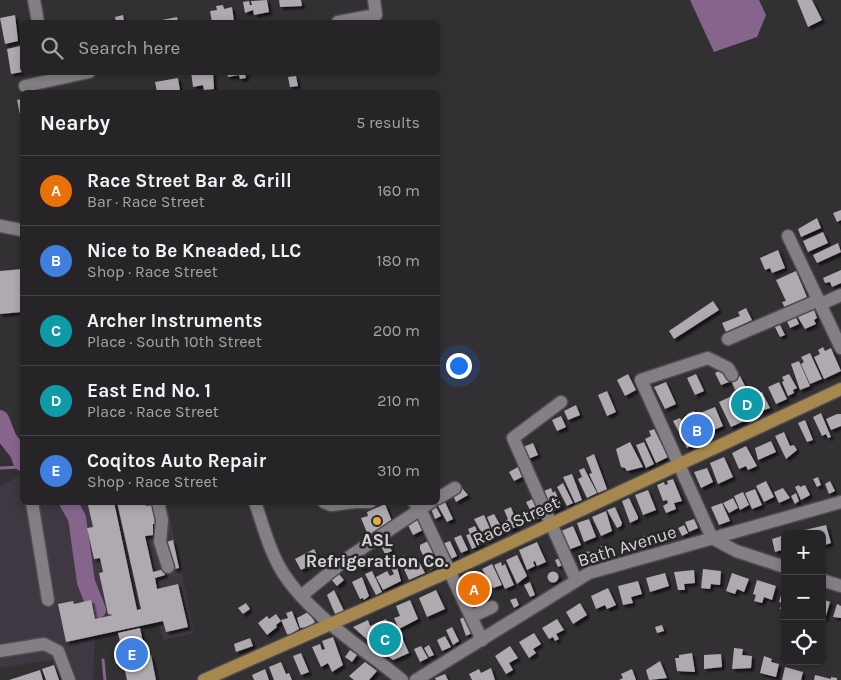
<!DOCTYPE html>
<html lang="en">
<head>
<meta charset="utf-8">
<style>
	:root { --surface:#262427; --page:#2e2c2f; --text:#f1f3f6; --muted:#a4a4a7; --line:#424144; --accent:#e6ac36 }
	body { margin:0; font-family:Karla,sans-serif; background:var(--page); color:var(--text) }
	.controls { position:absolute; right:15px; bottom:15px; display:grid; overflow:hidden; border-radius:8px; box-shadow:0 2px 8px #0003 }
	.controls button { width:45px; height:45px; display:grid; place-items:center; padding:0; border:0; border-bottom:1px solid var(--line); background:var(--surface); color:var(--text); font:25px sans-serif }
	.you { position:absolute; left:458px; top:365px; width:18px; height:18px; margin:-12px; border:4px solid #fff; border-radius:50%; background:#1a73e8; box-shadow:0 0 0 8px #1a73e833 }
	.badge { display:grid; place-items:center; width:32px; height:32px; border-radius:50%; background:var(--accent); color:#fff; font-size:16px; font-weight:700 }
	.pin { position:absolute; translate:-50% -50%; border:2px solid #fff; box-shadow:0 1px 5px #0006 }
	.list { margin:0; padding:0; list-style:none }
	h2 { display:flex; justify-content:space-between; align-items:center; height:65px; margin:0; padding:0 20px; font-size:21px }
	h2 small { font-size:16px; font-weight:400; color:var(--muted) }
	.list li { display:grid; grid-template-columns:32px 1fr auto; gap:15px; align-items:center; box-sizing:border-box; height:70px; padding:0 20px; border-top:1px solid var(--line) }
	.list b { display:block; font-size:19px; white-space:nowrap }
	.list p { margin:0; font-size:16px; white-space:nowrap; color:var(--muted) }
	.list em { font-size:16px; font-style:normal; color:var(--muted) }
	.icon { flex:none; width:28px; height:28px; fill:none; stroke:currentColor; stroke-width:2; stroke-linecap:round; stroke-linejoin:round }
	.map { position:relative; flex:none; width:841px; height:680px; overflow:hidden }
	.search { position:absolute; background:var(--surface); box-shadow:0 2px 8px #0003; left:20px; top:20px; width:420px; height:55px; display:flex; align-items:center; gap:12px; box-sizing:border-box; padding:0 18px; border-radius:8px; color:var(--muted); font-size:19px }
	.panel { position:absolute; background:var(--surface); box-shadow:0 2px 8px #0003; left:20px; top:90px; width:420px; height:415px; border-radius:8px }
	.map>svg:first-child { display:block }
</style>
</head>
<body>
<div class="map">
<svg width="841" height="680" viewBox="0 0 841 680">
	<defs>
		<filter id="shadow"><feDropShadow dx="3" dy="3" stdDeviation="1" flood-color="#0009"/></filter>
	</defs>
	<rect width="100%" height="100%" fill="#333034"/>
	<!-- built -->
	<polygon fill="#3f3741" points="22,474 22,502 167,503 194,633 164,640 158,624 95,638 93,680 76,680 68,657 0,668 0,487"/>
	<!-- water -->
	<polygon fill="#85658c" points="690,0 759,0 766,15 757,37 714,52"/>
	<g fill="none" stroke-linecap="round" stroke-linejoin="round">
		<!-- stream -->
		<g stroke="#85658c" stroke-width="3">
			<polyline points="0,468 22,467"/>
			<polyline points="103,660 105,680"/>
		</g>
		<!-- river -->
		<g stroke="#85658c" stroke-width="18">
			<polyline points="0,419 8,439 19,453 22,462"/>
			<polyline points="68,502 77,518 86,582 97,610"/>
		</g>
	</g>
	<!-- building -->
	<g fill="#aeaaaf" filter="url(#shadow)">
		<polygon points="267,0 269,12 254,15 253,10 245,13 243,2 249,1 250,5 252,5 251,1"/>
		<polygon points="279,0 301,0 302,6 280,7"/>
		<polygon points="797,0 812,0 822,20 808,27"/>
		<polygon points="223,5 224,9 232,7 234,21 212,22 210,11 217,10 216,6"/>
		<polygon points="15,15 18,41 5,44 0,18"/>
		<polygon points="123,15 124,21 116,22 115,17"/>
		<polygon points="177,17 178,22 152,22"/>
		<polygon points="20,46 22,72 11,74 7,49"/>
		<polygon points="191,72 213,72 214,89 204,90 203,85 193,87"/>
		<polygon points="227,72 249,72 249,73 245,74 246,78 240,79 239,75 228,77"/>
		<polygon points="296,76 298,86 290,87 288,77"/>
		<polygon points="178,78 180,91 157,92 155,82"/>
		<polygon points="22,99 22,124 17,100"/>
		<polygon points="841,210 841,220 837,222 833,213"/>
		<polygon points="817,218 821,228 801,237 798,229"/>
		<polygon points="823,232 828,243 808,252 803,241"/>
		<polygon points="838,243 841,252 817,263 813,255"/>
		<polygon points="778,250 785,268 772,273 770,268 765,270 760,258"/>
		<polygon points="22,269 22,312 0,314 0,271"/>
		<polygon points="841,270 841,283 832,287 830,282 825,283 823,278"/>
		<polygon points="796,271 807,297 785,308 782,302 786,301 776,280"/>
		<polygon points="713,301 719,310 674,339 669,331"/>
		<polygon points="813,307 817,318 814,320 816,324 805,329 796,314"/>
		<polygon points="746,308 752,320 726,332 722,323 740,316 738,312"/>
		<polygon points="795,315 799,324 790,328 786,319"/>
		<polygon points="780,325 785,335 780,337 775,327"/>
		<polygon points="823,347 825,351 831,348 841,371 824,379 814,357 820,354 818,350"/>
		<polygon points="810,353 822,379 810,384 801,364 804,362 801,357"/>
		<polygon points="799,361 810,386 800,390 791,364"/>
		<polygon points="723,369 729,382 721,385 715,373"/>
		<polygon points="628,374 636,390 625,396 617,380"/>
		<polygon points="696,374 704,391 695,395 687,378"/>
		<polygon points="789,374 797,388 793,390 794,393 788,396 782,382 784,381 782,377"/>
		<polygon points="740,376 745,386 735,390 731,380"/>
		<polygon points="666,382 676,404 665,409 654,387"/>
		<polygon points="779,382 787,399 776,404 768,387"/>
		<polygon points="747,390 758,413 747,418 736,395"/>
		<polygon points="607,391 616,412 607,416 598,395"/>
		<polygon points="762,392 770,408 759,412 752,396"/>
		<polygon points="734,395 746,420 731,427 719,402"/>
		<polygon points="576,405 580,415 568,420 564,411"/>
		<polygon points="715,407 723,426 709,432 700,413"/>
		<polygon points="694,411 707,439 698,443 688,421 690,420 687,414"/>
		<polygon points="821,413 831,437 828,438 826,434 822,436 813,417"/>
		<polygon points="837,414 841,414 841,426 831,430 826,419"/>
		<polygon points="561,416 566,427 557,431 552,420"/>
		<polygon points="680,418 682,422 685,421 695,444 687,448 673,421"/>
		<polygon points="805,420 813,440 807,442 798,423"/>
		<polygon points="654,429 668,457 656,463 645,439 651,436 649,431"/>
		<polygon points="784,432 790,446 794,445 797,450 786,459 775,436"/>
		<polygon points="771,441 776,452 758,460 755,448"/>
		<polygon points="630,442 643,467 627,471 625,468 621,467 616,449"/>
		<polygon points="644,442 654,464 646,468 636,445"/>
		<polygon points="533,443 538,455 528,459 523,447"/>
		<polygon points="746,446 757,466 748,470 746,466 739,469 732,453"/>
		<polygon points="594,454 607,489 598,493 589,474 592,473 586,458"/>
		<polygon points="724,457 733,477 718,484 710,463"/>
		<polygon points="518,467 522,477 514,481 509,472"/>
		<polygon points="584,468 597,493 587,498 578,479 582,477 579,470"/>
		<polygon points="707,468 713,482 701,488 694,472"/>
		<polygon points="572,474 582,500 575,503 563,477"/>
		<polygon points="818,477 821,485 817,487 813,479"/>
		<polygon points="673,479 682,501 674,503 676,509 666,513 663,506 668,503 667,500 663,501 657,485 664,482 665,485 668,484 667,481"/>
		<polygon points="766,481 774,497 764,502 756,486"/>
		<polygon points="830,481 835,491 829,494 825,484"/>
		<polygon points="563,483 573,503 567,506 557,487"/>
		<polygon points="799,485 800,487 805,485 810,495 801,500 795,487"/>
		<polygon points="462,488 468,495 456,502 452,493"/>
		<polygon points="551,488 553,493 555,491 562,507 549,513 542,497 546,495 544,491"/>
		<polygon points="783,488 790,498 779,503 774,492"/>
		<polygon points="755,489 762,505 752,509 745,493"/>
		<polygon points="648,490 656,510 643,515 635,495"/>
		<polygon points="743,492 749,505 740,510 734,496"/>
		<polygon points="796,493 799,501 795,504 791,496"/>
		<polygon points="535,498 542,517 535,520 526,502"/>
		<polygon points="629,498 638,517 638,519 630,523 622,501"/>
		<polygon points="733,498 738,508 729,513 723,503"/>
		<polygon points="444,500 453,519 447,522 437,504"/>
		<polygon points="100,502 114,502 137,610 141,609 117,502 145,502 146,506 153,505 157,524 153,524 153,535 145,536 153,572 164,569 165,575 155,578 157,589 178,584 188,627 166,632 163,621 66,642 58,604 73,601 74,604 91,600 95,619 113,615 108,614 99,573 103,572 100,558 94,559 87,528 93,527 88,505"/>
		<polygon points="722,503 730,521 719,525 711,507"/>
		<polygon points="385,504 393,524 368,535 361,518 368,516 367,512"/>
		<polygon points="436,507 441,516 435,519 431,509"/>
		<polygon points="511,507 518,526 509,530 505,521 508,519 504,510"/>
		<polygon points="615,507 622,523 621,526 617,528 607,510"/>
		<polygon points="606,511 612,531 601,536 592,517"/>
		<polygon points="494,514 504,532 495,536 487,517"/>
		<polygon points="484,515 494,538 486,541 474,519"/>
		<polygon points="420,518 425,529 413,535 407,523"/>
		<polygon points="589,519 596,537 584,542 577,523"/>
		<polygon points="694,519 698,528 689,532 685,522"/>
		<polygon points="684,525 688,533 682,536 678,528"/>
		<polygon points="826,525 831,543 822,546 822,534 797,534 796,532"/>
		<polygon points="475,526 483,544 472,549 466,535 470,534 468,529"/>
		<polygon points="573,526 581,545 568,550 561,531"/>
		<polygon points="461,535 468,550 461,553 454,538"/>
		<polygon points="646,535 650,544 646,547 641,538"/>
		<polygon points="785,535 785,549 775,552 772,539"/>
		<polygon points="173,540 179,568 174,569 166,542"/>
		<polygon points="387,541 392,551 385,554 380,544"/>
		<polygon points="428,541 442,564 430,570 420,549 420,545"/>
		<polygon points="450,541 457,556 449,560 442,544"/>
		<polygon points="537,542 546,562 537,566 535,561 533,562 535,566 527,570 519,550"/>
		<polygon points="602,546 606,556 601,559 596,549"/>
		<polygon points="314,549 320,561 301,570 295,559"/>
		<circle cx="588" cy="557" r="5.5"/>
		<polygon points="404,555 405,559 416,556 425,573 409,580 399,558"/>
		<polygon points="517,555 527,576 517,584 506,560"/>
		<polygon points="365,556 369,564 360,569 356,560"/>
		<polygon points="560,558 563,565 558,567 555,560"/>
		<polygon points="501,562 502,566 505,564 514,585 505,589 494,565"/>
		<polygon points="396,564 401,581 383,590 376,577 387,571 390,576 394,574 390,566"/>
		<polygon points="492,564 502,585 493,588 482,569"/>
		<polygon points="703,569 721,571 720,585 711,584 710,589 701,588"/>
		<polygon points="694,570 695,583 684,584 685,590 678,590 674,572"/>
		<polygon points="372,571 382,592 376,595 365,574"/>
		<circle cx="553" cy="577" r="5.5"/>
		<polygon points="337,572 344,580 337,586 330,578"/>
		<polygon points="478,573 489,595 479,600 477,597 469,601 459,583"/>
		<polygon points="665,573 669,586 650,592 646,578"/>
		<polygon points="732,573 749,579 744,592 737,589 735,594 726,591"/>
		<polygon points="362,577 369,596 364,600 363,598 360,599 352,582"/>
		<polygon points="757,580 776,586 772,600 764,597 762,603 754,601 756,595 753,594"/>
		<polygon points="638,581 642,594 631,597 633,603 623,605 618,586"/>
		<polygon points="530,582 535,595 530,597 524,585"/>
		<polygon points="784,586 785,586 785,610 780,609 782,603 779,602"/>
		<polygon points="608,588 616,605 607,609 605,605 596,609 591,596"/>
		<polygon points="334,590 344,611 335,614 327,595"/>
		<polygon points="436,590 445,609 427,617 419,598"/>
		<polygon points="516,598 519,605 514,608 510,600"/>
		<polygon points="822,599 830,602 825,619 822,618"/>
		<polygon points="410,600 418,619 399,629 394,618 400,616 396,606"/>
		<polygon points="246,603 250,609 243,614 238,608"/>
		<polygon points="580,603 587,615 573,624 566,612"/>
		<polygon points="837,604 841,606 841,618 833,617"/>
		<polygon points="292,611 299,629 289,635 287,634 281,620 288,618 286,613"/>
		<polygon points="308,612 315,622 309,627 300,628 297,618"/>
		<polygon points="276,614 281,621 276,625 277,627 267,635 258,623 267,616 269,619"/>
		<polygon points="466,616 474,632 466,636 460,619"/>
		<polygon points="386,619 394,636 400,633 409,653 393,660 380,650 377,642 372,644 353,627 368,620 370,626"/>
		<polygon points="557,619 564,630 556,634 559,639 555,641 553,637 549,639 542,628"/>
		<polygon points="662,625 664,631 657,633 655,627"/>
		<polygon points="452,627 459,641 453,645 446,630"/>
		<polygon points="140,628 146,656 151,655 156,680 127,680 123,662 116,664 114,655 123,653 118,633"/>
		<polygon points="534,633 541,644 533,649 536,653 529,658 519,642"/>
		<polygon points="445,636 451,647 442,651 437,640"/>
		<polygon points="333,637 343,665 332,672 328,663 321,667 312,647 320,644 322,650 325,649 322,641"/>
		<polygon points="250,638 253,646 236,652 234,644"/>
		<polygon points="429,645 434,655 429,657 424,648"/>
		<polygon points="421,646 428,658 420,662 414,649"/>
		<polygon points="510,646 518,658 509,663 513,670 506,674 495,656"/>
		<polygon points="734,648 743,649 742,655 752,656 751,668 732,669"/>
		<polygon points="350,650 357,655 352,662 345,657"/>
		<polygon points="301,653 309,672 301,675 293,656"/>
		<polygon points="692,653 695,672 677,671 675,658 679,658 679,655"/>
		<polygon points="721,654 722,667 704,669 704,655"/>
		<polygon points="764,656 772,659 771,662 779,664 776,677 760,673"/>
		<polygon points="660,661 667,678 649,680 646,670"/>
		<polygon points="281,662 286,674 289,673 292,680 274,680 269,667"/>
		<polygon points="365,662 377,671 369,680 354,680 349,676"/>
		<polygon points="54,665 59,680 46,680 42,669"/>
		<polygon points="785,667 803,672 801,680 782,680"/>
		<polygon points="491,668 495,680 472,680 469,674 479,669 481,673"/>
		<polygon points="265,669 269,680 254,680 252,675"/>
		<polygon points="632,669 636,680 619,680 623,678 621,674"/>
		<polygon points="40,670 43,680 9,680"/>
		<polygon points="445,674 448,680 436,680 435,678"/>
		<polygon points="815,675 831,679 831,677 837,678 837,680 814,680"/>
	</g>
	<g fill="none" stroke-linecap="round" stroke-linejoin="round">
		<defs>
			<g id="minor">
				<polyline points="34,0 38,22"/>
				<polyline points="338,22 376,15 374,0"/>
				<polyline points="25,86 89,72"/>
				<polyline points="0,226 22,230"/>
				<polyline points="788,236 841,348"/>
				<polyline points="821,304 841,295"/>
				<polyline points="728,339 819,300"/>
				<polyline points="732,375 728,368 708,358 641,380 712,538 736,551 785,567"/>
				<polyline points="561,402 513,438 576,580"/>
				<polyline points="438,498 455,488"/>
				<polyline points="32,502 48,600"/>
				<polyline points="158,502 162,520 160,542 168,567"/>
				<path d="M 255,502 C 263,526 270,552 283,573 C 310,615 364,649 402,680"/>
				<polyline points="324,502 331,505 355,502"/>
				<polyline points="359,502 370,502"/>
				<polyline points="414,502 420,509 482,640"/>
				<polyline points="822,580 841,586"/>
				<polyline points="301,596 349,557 431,502"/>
				<polyline points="471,617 492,607"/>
				<polyline points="0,651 44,644 58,651 69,680"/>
				<polyline points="416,680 589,573 841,502"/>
			</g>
			<polyline id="major" points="204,680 448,572 841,389"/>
		</defs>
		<!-- minor casing -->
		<use href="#minor" stroke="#4f4c50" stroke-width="15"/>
		<!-- major casing -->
		<use href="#major" stroke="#4f4c50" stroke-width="15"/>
		<!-- minor -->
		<use href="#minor" stroke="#837f84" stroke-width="12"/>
		<!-- major -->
		<use href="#major" stroke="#a6874e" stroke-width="12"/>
	</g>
	<!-- markers -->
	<circle fill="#e6ac36" stroke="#29262a" stroke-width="2" cx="377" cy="521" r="5"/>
	<g text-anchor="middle" stroke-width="5" stroke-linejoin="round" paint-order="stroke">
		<!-- street labels -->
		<g font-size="18" fill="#d6d3d6" stroke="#29262a">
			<text transform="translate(516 521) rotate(-25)" y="6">Race Street</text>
			<text transform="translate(627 546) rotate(-17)" y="6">Bath Avenue</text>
		</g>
		<!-- poi labels -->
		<g font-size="18" font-weight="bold" fill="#d6d3d6" stroke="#29262a">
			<text x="377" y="546">ASL<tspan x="377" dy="21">Refrigeration Co.</tspan></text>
		</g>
	</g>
</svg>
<div class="controls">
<button>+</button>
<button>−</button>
<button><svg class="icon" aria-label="locate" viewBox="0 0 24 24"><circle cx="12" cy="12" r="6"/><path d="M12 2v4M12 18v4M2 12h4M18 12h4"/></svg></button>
</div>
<div class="you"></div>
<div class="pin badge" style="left:474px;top:589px;background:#e8710a">A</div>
<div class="pin badge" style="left:697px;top:430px;background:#3f7fe0">B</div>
<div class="pin badge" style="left:385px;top:639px;background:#0f9aa8">C</div>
<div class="pin badge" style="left:747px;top:404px;background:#0f9aa8">D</div>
<div class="pin badge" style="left:132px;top:654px;background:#3f7fe0">E</div>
<div class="search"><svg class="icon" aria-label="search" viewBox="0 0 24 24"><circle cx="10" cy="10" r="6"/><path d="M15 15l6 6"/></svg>Search here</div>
<section class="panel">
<h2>Nearby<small>5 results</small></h2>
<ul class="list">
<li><span class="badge" style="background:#e8710a">A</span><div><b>Race Street Bar &amp; Grill</b><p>Bar · Race Street</p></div><em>160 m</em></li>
<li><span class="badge" style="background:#3f7fe0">B</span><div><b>Nice to Be Kneaded, LLC</b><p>Shop · Race Street</p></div><em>180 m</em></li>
<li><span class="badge" style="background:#0f9aa8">C</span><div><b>Archer Instruments</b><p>Place · South 10th Street</p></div><em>200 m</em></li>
<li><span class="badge" style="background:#0f9aa8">D</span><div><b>East End No. 1</b><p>Place · Race Street</p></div><em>210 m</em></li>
<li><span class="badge" style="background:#3f7fe0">E</span><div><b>Coqitos Auto Repair</b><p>Shop · Race Street</p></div><em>310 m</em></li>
</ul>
</section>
</div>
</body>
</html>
